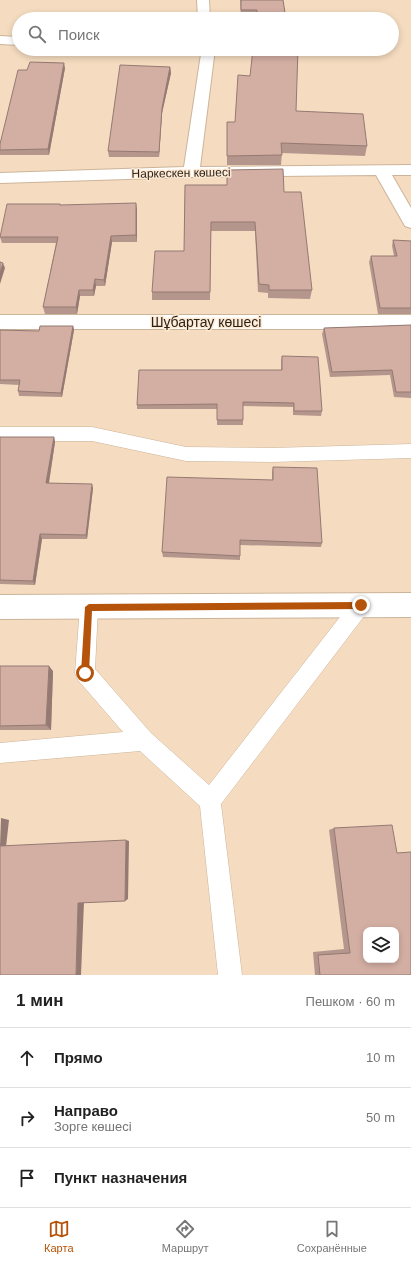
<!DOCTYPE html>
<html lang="ru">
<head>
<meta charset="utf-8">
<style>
	:root { --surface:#fff; --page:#f6f6f6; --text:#222; --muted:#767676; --line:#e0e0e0; --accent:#b45309 }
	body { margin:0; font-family:Arial,sans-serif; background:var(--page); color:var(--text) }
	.controls { position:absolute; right:12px; bottom:12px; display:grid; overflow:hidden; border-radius:8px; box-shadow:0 2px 6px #0003 }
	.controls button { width:36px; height:36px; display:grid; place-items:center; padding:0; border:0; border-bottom:1px solid var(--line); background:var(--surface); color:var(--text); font:20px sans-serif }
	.stop { position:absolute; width:12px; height:12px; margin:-9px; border:3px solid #b45309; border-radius:50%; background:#fff }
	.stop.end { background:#b45309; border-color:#fff; box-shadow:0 1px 4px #0008 }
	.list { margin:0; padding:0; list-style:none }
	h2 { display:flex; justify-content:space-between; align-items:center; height:52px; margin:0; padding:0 16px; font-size:17px }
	h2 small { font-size:13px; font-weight:400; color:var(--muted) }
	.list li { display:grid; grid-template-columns:26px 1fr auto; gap:12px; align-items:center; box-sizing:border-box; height:60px; padding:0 16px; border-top:1px solid var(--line) }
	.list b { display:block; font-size:15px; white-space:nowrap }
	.list p { margin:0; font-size:13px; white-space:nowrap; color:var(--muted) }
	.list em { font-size:13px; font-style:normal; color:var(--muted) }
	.icon { flex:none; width:22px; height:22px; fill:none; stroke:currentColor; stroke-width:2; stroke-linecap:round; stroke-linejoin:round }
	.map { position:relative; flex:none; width:411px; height:975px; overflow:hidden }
	.search { position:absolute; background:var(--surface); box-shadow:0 2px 6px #0003; left:12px; right:12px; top:12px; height:44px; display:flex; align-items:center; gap:10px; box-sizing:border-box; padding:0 14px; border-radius:22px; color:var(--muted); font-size:15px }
	.sheet { height:232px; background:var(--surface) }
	nav { display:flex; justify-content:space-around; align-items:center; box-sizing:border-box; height:56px; border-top:1px solid var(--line); background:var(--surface); font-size:11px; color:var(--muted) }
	nav a { display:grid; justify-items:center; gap:2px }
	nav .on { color:var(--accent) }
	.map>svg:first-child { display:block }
</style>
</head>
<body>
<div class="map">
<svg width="411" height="975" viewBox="0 0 411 975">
	<rect width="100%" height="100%" fill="#f5dcc0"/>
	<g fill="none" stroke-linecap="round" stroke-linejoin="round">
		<defs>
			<g id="lane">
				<polygon points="0,427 92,427 186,447 272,448 411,444 411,458 272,462 186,461 92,441 0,441"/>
				<polygon points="361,596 368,599 370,605 368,611 221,804 242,975 218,975 200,806 140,751 0,763 0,743 123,732 78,680 75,673 80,607 82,601 89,598 96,601 98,607 95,669 151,733 209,785 354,599"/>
			</g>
			<g id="street">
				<polygon points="197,0 209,0 210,19 198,19"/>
				<polygon points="0,36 19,37 19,45 0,44"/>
				<polygon points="177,49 215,49 200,167 411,165 411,175 392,175 411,208 411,228 405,226 376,175 191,177 0,183 0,173 184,167 201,54 179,52"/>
				<rect x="0" y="315" width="411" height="14"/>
				<polygon points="411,593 411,617 0,619 0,595"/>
			</g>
		</defs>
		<!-- lane casing -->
		<use href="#lane" stroke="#ccb499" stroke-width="1"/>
		<!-- street casing -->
		<use href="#street" stroke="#ccb499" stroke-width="2"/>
		<!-- lane -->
		<use href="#lane" fill="#fff" fill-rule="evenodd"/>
		<!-- street -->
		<use href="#street" fill="#fff" fill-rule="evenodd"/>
	</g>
	<!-- wall -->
	<g fill="#b5968c">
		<polygon points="240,0 283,0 286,19 241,19"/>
		<polygon points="170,67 171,73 162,113 159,157 109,157 108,151"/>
		<polygon points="65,68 49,155 0,155 0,144 27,70"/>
		<polygon points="250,76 296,111 367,146 365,156 282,153 281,165 227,165 227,122 235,122"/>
		<polygon points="185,185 284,192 312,290 310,299 268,298 268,293 258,292 255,231 211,231 210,300 152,300 152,292 184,251"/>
		<polygon points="60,204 61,205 137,209 137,242 112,242 105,286 96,286 94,296 80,296 77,314 45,314 43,307 56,243 2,243 0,237"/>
		<polygon points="393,240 411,241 411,314 378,314 369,262 371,256 394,256 392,246"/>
		<polygon points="411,325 411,398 394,397 390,375 330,377 322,334 324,328"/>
		<polygon points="73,326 74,330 62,397 19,396 18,391 19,385 0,384 0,330 39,331"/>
		<polygon points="282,356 322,411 321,416 293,415 293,407 243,406 243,425 217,425 217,409 137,409 137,405 281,370 281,361"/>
		<polygon points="0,437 54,437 55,442 49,483 93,488 87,539 42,539 35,585 0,584"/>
		<polygon points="273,467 322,543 321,547 240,545 240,560 163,557 162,552 272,480 272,472"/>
		<polygon points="0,666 53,671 51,730 0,730"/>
		<polygon points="334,828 397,853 411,975 315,975 313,952 344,949 329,830"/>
	</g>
	<!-- shaded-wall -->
	<g fill="#947a72">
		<polygon points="64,63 65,68 49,155 48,149"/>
		<polygon points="170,67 171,73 162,113 159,157 159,152 162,108"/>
		<polygon points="136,203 137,209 137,242 136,235"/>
		<polygon points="111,236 112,242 105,286 104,280"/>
		<polygon points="3,263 5,268 0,284 0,273"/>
		<polygon points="95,279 96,286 94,296 93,290"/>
		<polygon points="79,290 80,296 77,314 76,307"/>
		<polygon points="73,326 74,330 62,397 61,393"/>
		<polygon points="54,437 55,442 48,488 46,483"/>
		<polygon points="92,484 93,488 87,539 86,535"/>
		<polygon points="40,534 42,539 35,585 33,581"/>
		<polygon points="49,666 53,671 51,730 46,725"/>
		<polygon points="1,818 9,820 6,847 0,846"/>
		<polygon points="126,840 129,841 128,899 125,901"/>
		<polygon points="84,902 81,975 76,975 78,903"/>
	</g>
	<!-- building -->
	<g fill="#d3aea3" stroke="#947a72" fill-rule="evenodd">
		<polygon points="241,0 283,0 286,19 256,19 257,10 241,10"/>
		<polygon points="253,49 298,49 296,111 363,114 367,146 281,143 282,155 227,156 227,122 235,122 238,75 250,76"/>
		<polygon points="30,62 64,63 48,149 0,150 0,144 18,70 27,70"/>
		<polygon points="120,65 170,67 162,108 159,152 108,151"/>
		<polygon points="283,169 284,192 301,192 312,290 269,290 269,285 259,284 255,222 211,222 210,292 152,292 155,251 184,251 185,185 227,185 227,170"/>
		<polygon points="136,203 136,235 111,236 104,280 95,279 93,290 79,290 76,307 43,307 58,237 0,237 7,204 60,204 60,205"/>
		<polygon points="393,240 411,241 411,308 380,308 371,256 397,256"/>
		<polygon points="0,262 3,263 0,273"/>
		<polygon points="411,325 411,392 396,392 392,370 332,372 324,328"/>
		<polygon points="40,326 73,326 61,393 18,391 20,380 0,380 0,330 39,331"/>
		<polygon points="282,356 318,357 322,411 294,411 294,403 243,402 243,420 217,420 217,404 137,405 139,370 282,370"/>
		<polygon points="0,437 54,437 46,483 92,484 86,535 40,534 33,581 0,580"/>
		<polygon points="273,467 317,468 322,543 240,540 240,556 162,552 167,477 273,480"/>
		<polygon points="0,666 49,666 46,725 0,726"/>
		<path d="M 392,825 L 397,853 L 411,852 L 411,975 L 320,975 L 318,955 L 350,953 L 334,828 ZM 366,930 L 396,930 L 396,960 L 366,960 Z"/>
		<polygon points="126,840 125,901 78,903 76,975 0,975 0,846"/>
	</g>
	<!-- route -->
	<polygon fill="#b45309" points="361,602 364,605 361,609 92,611 89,673 85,677 81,673 85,607 89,604"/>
	<g text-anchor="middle" stroke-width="3" stroke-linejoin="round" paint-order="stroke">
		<!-- far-street labels -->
		<g font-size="12" fill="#281f15" stroke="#feead4">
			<text transform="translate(181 173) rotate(-1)" y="4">Наркескен көшесі</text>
		</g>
		<!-- street labels -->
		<g font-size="14" fill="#281f15" stroke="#feead4">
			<text x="206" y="327">Шұбартау көшесі</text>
		</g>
	</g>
</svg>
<div class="controls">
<button><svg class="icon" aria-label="layers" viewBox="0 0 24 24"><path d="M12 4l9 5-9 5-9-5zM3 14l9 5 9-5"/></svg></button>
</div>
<div class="stop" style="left:85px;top:673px"></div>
<div class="stop end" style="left:361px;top:605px"></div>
<div class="search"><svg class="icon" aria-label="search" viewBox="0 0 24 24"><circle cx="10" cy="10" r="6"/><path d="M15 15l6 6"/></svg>Поиск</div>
</div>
<section class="sheet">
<h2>1 мин<small>Пешком · 60 m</small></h2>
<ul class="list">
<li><svg class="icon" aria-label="ahead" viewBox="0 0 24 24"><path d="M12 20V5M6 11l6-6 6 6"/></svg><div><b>Прямо</b></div><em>10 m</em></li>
<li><svg class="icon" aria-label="right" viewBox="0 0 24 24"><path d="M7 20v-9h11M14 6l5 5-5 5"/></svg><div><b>Направо</b><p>Зорге көшесі</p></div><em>50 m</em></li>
<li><svg class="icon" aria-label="arrive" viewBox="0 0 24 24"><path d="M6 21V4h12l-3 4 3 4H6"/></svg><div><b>Пункт назначения</b></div></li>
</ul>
</section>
<nav>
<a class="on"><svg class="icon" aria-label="map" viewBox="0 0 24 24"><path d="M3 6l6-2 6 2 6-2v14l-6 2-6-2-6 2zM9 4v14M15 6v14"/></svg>Карта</a>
<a><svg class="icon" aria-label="directions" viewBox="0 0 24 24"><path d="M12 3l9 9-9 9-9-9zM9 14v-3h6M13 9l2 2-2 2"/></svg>Маршрут</a>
<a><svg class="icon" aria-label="saved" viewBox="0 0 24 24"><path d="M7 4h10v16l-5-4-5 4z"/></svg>Сохранённые</a>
</nav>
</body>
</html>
